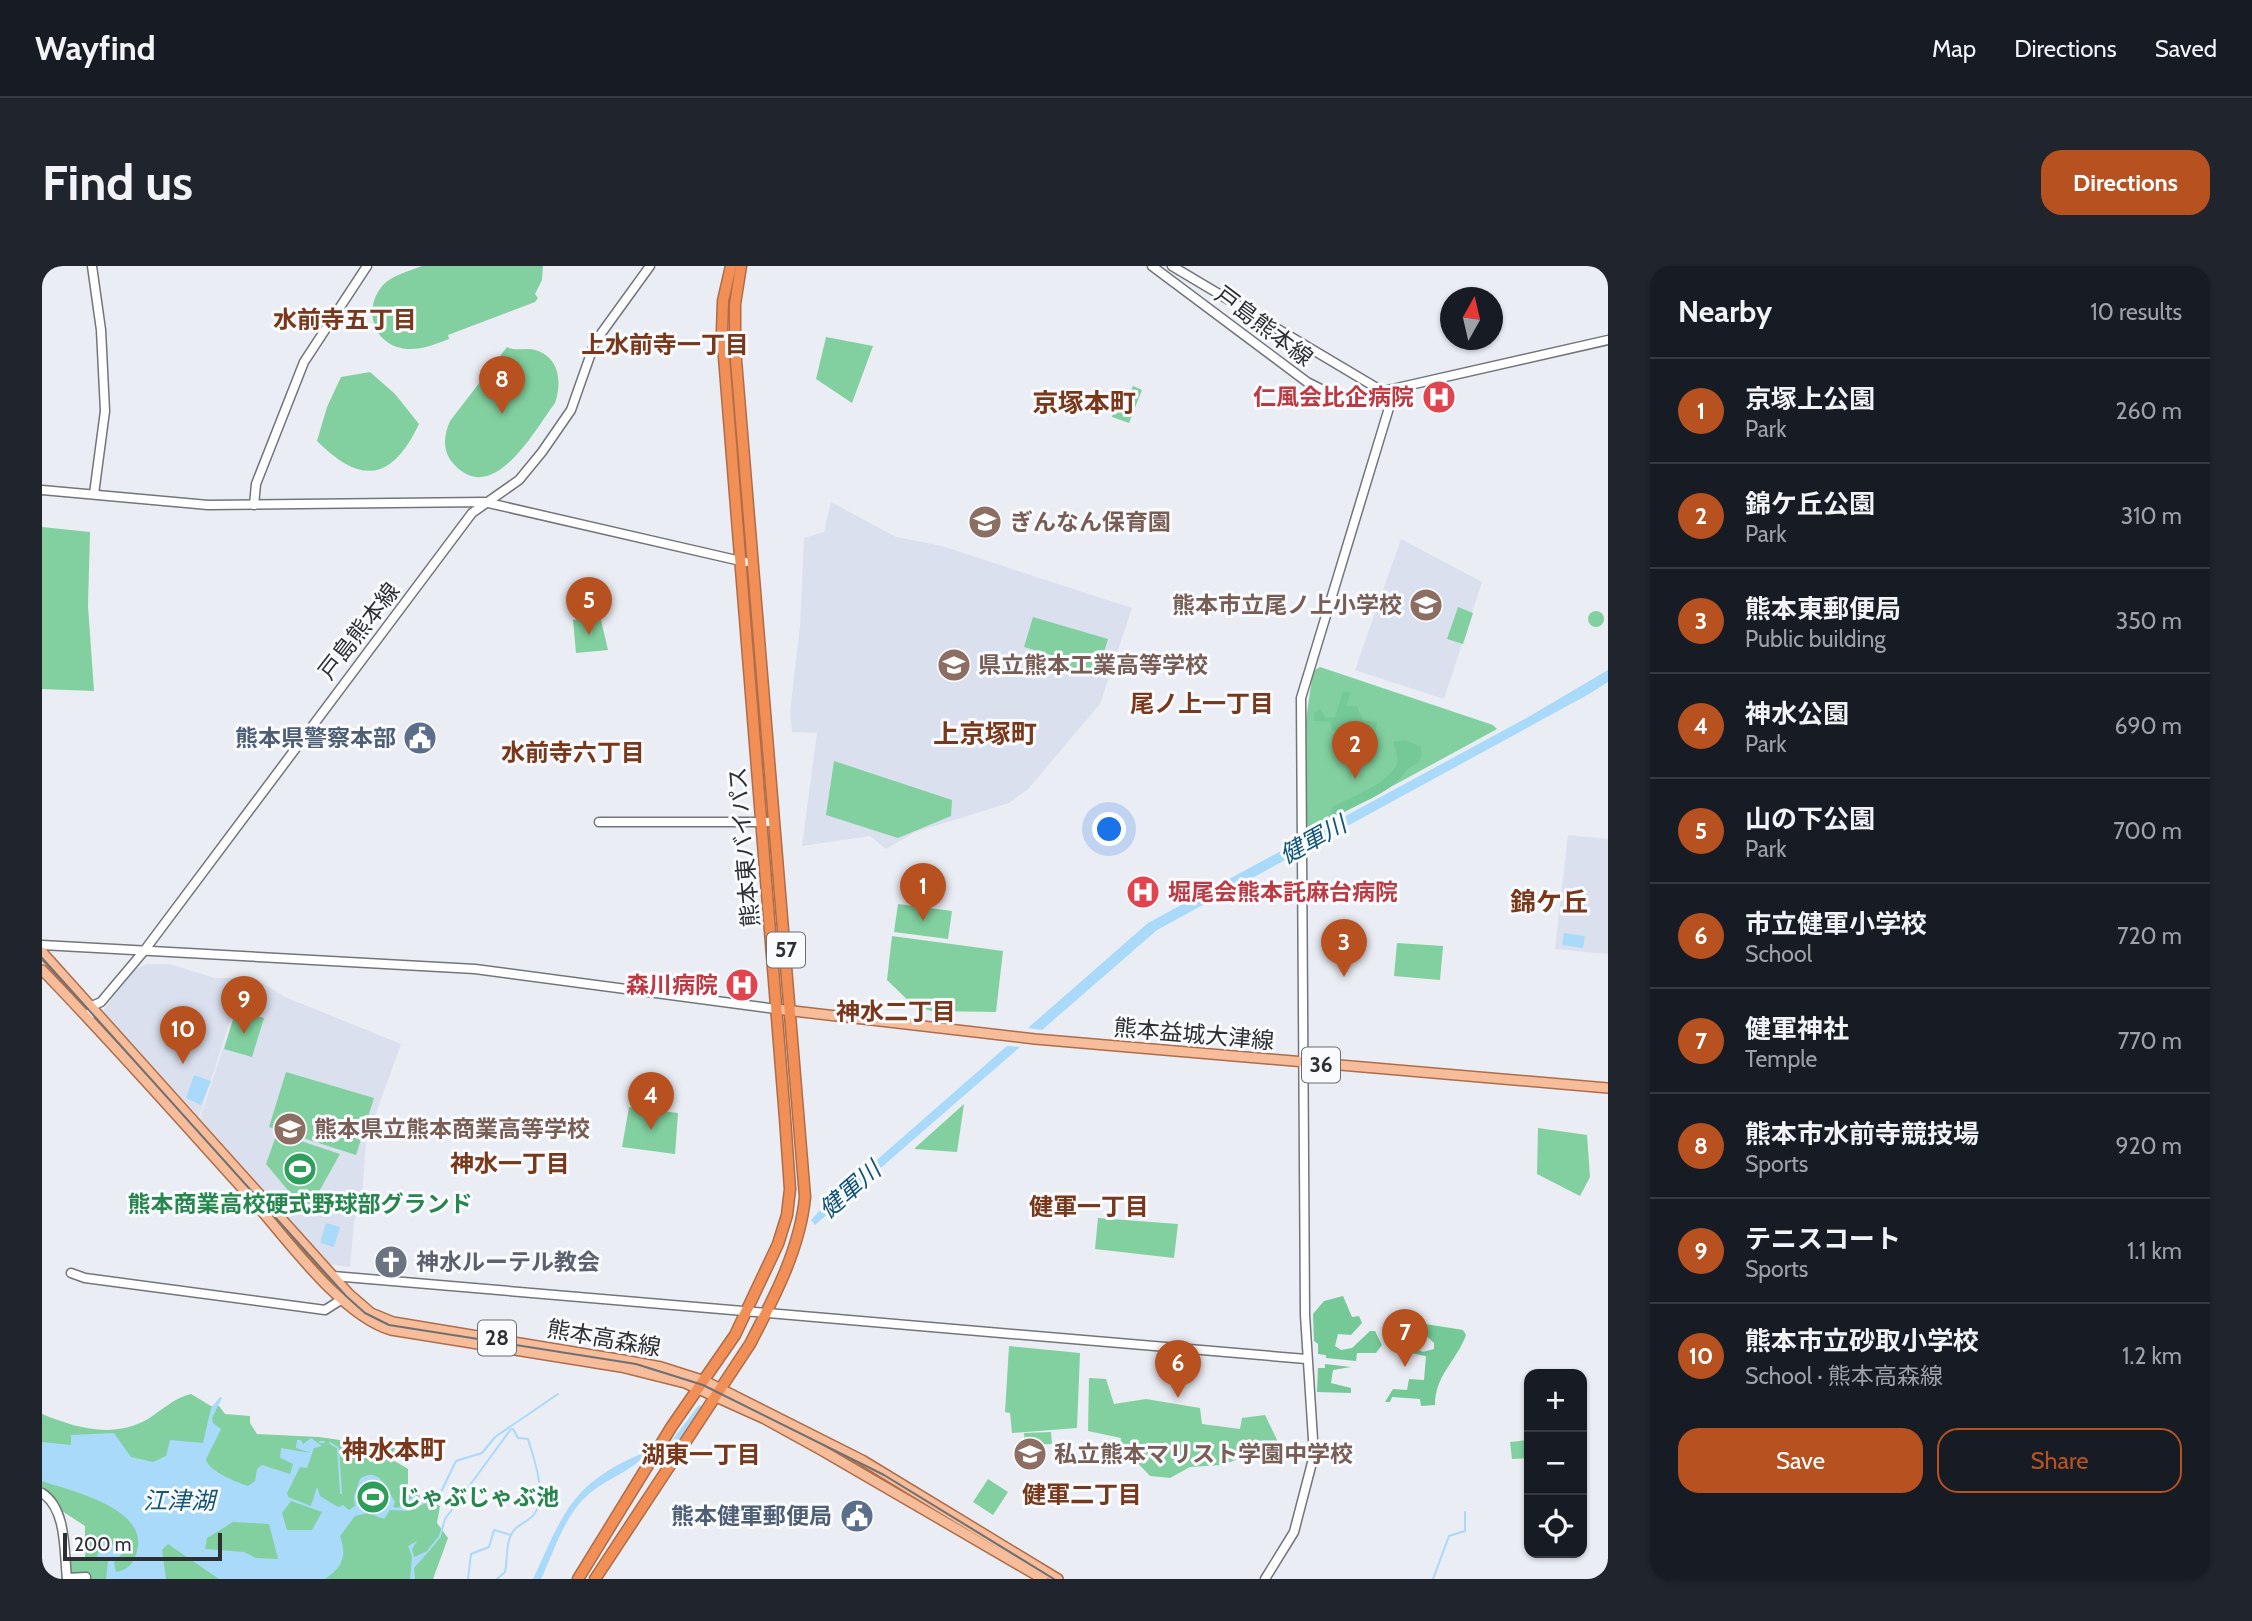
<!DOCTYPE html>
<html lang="en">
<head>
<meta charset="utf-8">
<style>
	:root { --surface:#171b24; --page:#20242c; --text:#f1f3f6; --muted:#9ea1a6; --line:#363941; --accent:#b75220 }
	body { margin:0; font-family:Cabin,"Noto Sans JP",sans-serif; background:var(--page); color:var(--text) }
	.controls { position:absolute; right:21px; bottom:21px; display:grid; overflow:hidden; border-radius:14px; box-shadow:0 2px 5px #0004 }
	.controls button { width:63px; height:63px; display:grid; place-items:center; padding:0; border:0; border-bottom:2px solid var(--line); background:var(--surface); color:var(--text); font:35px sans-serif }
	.compass { position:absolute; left:1398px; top:21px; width:63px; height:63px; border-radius:50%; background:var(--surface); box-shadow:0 2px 5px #0004; rotate:8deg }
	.scale { position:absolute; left:21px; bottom:18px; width:159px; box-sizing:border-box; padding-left:7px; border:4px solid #2e2f32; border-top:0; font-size:19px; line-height:24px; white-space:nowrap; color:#2e2f32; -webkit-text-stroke:5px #f9fbff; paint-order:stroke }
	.you { position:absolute; left:1068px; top:564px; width:24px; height:24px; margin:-18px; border:5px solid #fff; border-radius:50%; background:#1a73e8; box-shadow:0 0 0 10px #1a73e833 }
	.badge { display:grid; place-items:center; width:46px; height:46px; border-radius:50%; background:var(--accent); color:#fff; font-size:23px; font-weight:700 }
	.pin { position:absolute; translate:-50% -58px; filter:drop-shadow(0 2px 4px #0008) }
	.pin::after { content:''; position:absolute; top:37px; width:24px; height:21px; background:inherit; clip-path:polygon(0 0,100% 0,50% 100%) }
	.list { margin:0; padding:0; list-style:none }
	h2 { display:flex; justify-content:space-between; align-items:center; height:91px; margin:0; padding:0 28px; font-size:30px }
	h2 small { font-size:23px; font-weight:400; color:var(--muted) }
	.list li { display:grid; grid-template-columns:46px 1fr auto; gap:21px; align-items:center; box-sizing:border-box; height:105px; padding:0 28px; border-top:2px solid var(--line) }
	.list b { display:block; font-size:26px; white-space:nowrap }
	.list p { margin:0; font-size:23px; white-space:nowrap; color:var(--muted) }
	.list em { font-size:23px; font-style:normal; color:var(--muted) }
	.actions { display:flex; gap:14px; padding:21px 28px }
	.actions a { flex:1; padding:16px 0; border:2px solid var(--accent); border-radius:21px; text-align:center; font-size:24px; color:var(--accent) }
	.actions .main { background:var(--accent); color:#fff }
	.icon { flex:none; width:38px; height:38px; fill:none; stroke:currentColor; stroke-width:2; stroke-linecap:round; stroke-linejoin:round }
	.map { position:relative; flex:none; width:1566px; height:1313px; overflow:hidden; border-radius:21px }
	header { display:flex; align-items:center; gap:42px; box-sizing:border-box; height:98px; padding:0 35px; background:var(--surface); border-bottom:2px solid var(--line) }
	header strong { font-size:33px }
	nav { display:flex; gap:38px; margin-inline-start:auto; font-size:24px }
	.intro { display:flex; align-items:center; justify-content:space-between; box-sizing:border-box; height:168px; padding:0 42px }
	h1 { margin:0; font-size:49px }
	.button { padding:18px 32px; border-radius:21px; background:var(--accent); color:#fff; font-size:24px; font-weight:700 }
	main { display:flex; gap:42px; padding:0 42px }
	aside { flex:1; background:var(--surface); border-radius:21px; box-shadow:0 2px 5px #0004 }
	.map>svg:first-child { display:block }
</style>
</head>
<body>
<header>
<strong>Wayfind</strong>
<nav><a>Map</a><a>Directions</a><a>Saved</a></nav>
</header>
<div class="intro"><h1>Find us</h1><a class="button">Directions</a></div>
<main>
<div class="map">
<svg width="1566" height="1313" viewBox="0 0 1566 1313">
	<rect width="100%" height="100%" fill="#eaedf4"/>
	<!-- built -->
	<g fill="#dae0ee">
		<polygon points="789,236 854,271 900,280 1090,342 1058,438 986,523 967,537 873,566 844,583 828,570 760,580 775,467 750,466 748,446 758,360 762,272 782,266"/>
		<polygon points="1359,273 1440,316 1402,433 1313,404"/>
		<polygon points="1526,569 1566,573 1566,688 1513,683"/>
		<polygon points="104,698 127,698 173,712 202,712 157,851 61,745 92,704"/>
		<polygon points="204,713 215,714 243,731 359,778 324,875 320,930 312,956 308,1001 287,998 158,852"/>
	</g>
	<!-- green -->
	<g fill="#82d09f">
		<path d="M 380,0 L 501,0 L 500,14 L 493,28 L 496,32 L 493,36 L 406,69 L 407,73 C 394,78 379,84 365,83 C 331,80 320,43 341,19 C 350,9 368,5 380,0 Z"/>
		<polygon points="784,71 831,80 810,137 774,113"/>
		<path d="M 465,81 C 475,86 483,81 493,84 C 518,91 520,117 513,137 C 492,165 450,244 410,196 C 400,183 402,169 408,155 Z"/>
		<path d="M 328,106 L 353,128 L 377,158 C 350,214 320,220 275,175 L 285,141 L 299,111 Z"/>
		<polygon points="1091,120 1100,124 1087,157 1070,151 1078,122 1088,126"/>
		<polygon points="0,261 48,266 46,340 52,425 0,423"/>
		<polygon points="554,333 566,384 534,387 531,354 540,352 538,337"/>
		<polygon points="1416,341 1431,347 1421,378 1405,373"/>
		<circle cx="1554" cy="353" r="8"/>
		<polygon points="991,351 1066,373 1054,412 1027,404 1029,395 982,381"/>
		<polygon points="1278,401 1451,459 1455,463 1268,565 1264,563 1263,461 1271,405"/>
		<polygon points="792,495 910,534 909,550 856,572 784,549"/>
		<polygon points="856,638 910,645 906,673 852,666"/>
		<polygon points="850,670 961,685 954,746 889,745 871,739 845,714"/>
		<polygon points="1355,677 1401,680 1398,714 1352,710"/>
		<polygon points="194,744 222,752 210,791 182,783"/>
		<polygon points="244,806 332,832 314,889 227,861"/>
		<polygon points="922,838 915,886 873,883 873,882"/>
		<polygon points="587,841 636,847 633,888 580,881"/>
		<polygon points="1496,862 1545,869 1548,911 1538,930 1495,908"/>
		<polygon points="235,867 298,888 265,947 224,898"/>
		<polygon points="1056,952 1136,958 1132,992 1053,983"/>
		<polygon points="967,1080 1038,1087 1035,1162 970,1167 968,1147 963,1146"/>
		<polygon points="1047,1112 1064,1113 1072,1138 1104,1133 1158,1142 1160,1158 1198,1163 1200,1152 1223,1149 1237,1178 1180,1199 1148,1201 1128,1212 1108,1210 1090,1191 1077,1191 1079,1172 1046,1165"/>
		<path d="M 149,1128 L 169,1140 L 177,1140 L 183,1148 L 208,1150 L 208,1157 L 215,1168 L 277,1171 L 353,1182 L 351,1194 L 366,1203 L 366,1224 L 398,1240 L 395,1257 L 406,1272 L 391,1313 L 28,1313 L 26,1293 L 43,1291 L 43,1260 L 20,1245 L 0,1224 L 0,1148 C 35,1162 70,1173 106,1153 C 120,1144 132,1132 149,1128 Z"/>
		<polygon points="1009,1166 1010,1178 983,1179 982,1167"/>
		<polygon points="1487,1174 1487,1192 1470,1193 1468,1176"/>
		<polygon points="946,1213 966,1226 951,1249 931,1236"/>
	</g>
	<!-- forest -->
	<g fill="#75c996">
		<polygon points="1301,426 1309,426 1304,440 1315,440 1321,454 1335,456 1333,467 1328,463 1294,465 1289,463 1289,456 1272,455 1272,447 1278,443 1284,452 1293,451"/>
		<path d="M 1362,474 L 1378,480 L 1380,489 L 1376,497 C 1364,502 1364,507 1355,515 C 1340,530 1312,540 1294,549 L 1289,546 L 1290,541 C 1311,530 1349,517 1356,495 L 1351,476 Z"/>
		<polygon points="1301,1030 1310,1051 1317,1050 1320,1057 1309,1069 1296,1068 1293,1080 1299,1084 1310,1082 1328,1065 1333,1065 1340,1079 1334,1087 1315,1087 1314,1095 1284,1092 1284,1089 1276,1088 1276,1078 1272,1075 1271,1048 1282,1035"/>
		<path d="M 1352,1053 L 1421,1064 L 1424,1069 C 1414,1096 1393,1109 1393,1139 L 1379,1140 L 1378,1133 L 1350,1131 L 1348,1136 L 1343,1136 L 1351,1123 L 1365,1124 L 1367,1113 L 1382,1114 L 1384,1090 C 1367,1087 1352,1083 1342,1067 L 1343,1064 L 1350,1063 L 1362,1078 L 1381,1086 L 1392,1083 L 1392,1077 C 1381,1064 1362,1059 1346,1060 L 1344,1057 Z"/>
		<polygon points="1283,1098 1309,1101 1291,1104 1289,1117 1309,1122 1309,1127 1275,1126 1276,1102 1283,1102"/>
	</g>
	<!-- water -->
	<g fill="#a9daf9" fill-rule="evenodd">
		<polygon points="1566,404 1566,416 1547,428 1115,664 1000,764 986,762 1106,657 1488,450"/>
		<polygon points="1522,667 1543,670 1541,682 1520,679"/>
		<polygon points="965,780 978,781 773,959 769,954 781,941"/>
		<polygon points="152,809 169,815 159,839 144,832"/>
		<polygon points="284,957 298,961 292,981 278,977"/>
		<path d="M 178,1131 L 180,1132 L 170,1152 L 171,1157 L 179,1163 L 164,1193 C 166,1205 194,1216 206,1220 L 213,1215 L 215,1203 L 220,1199 L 248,1208 L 251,1198 L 238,1192 L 239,1182 L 269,1187 L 254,1182 L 255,1174 L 259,1174 L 261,1178 L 269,1172 L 280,1180 L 272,1182 L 265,1202 L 258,1201 L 245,1227 L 246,1231 L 269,1240 L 275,1221 L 278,1230 L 296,1241 L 301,1239 L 307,1244 L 313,1240 L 312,1231 L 318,1213 C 337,1199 345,1223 353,1236 L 351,1241 L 356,1242 L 372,1230 L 385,1235 L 397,1231 L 367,1245 L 348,1244 L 342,1253 L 326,1247 L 313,1250 L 298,1270 C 305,1290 301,1301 283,1313 L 177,1313 L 126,1278 L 120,1284 L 124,1313 L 64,1313 L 66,1295 L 55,1291 L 59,1274 L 84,1284 L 72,1296 L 74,1306 C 86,1304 92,1297 95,1285 C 107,1242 29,1225 0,1215 L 0,1176 L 29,1179 L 29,1169 L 72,1167 L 89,1191 L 111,1196 L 124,1190 L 128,1174 L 161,1177 L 169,1142 ZM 249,1235 L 280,1246 L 270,1264 L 245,1264 L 240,1247 ZM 191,1256 L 227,1258 L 236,1293 L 214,1292 L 202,1286 L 163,1283 L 165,1272 Z"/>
		<polygon points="657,1139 662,1142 632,1182 624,1188 625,1181"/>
		<path d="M 606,1185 C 592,1205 567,1211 548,1227 C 522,1249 513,1284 499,1313 L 491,1313 C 523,1244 530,1216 606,1185 Z"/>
		<polygon points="375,1275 370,1283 372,1291 388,1284 372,1302 373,1313 368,1313 370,1290 366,1280"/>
	</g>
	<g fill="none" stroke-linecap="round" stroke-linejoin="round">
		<!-- stream -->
		<g stroke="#a9daf9" stroke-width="2">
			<polyline points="278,1176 282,1176"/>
			<polyline points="288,1177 296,1182 299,1227"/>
			<polyline points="396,1232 414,1195 440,1187 453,1171 516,1128"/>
			<polyline points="387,1284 398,1270 403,1253 469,1163"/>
			<polyline points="426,1313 429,1288 447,1281 452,1264 469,1269"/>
			<path d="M 455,1313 L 463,1306 C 466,1294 463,1275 472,1264 C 477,1258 488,1255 493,1247 C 505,1230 492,1192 486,1173 L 476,1172 L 471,1163"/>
			<polyline points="1391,1313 1407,1270 1423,1265 1423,1246"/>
		</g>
		<defs>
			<g id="secondary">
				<polyline points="50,0 59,64 63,145 52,228"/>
				<polyline points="1110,0 1265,116 1293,130 1324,129 1566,74"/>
				<polyline points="1130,0 1340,125"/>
				<polyline points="0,224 166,239 442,236 703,296"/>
				<polyline points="212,239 214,218 262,96 325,0"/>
				<polyline points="557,556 731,556"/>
				<polyline points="0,679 433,703 734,743"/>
				<polyline points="47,753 50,740 59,736 102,685 430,247 477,214 500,186 529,144 553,76 608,0"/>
				<polyline points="29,1007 43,1012 283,1044 305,1030"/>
				<polyline points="291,1010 1264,1093"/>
				<path d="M 0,1227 C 25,1243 22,1286 25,1313"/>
				<polyline points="25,1312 44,1311"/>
				<polyline points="1223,1313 1252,1266 1272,1189 1263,1049 1259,432 1350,132"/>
			</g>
			<g id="primary">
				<polyline points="0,686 307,1028 329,1047 351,1056 581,1094 619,1101 663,1115 820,1194 1016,1313"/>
				<path d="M 0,704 C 69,775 134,849 201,923 C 238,964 297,1049 349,1064 L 579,1101 L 643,1117 L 723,1153 L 781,1185 L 1001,1313"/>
				<polyline points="734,743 993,773 1566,822"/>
			</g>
			<g id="highway">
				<polyline points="536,1313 630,1160 693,1069 736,978 745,949 748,923 743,852 680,66 681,35 689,0"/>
				<path d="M 553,1313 L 708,1078 C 732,1032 758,983 763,931 L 693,82 L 693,38 L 699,0"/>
			</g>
		</defs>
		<!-- secondary casing -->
		<use href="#secondary" stroke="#72757b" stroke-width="11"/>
		<!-- primary casing -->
		<use href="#primary" stroke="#ad6d4a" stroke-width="12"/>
		<!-- highway casing -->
		<use href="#highway" stroke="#ad6d4a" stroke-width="13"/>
		<!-- secondary -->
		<use href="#secondary" stroke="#fff" stroke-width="8"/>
		<!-- primary -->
		<use href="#primary" stroke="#f7bc9a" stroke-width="9"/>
		<!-- highway -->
		<use href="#highway" stroke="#f18f57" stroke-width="10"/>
		<!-- tram -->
		<polyline stroke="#6e7074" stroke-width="2" points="0,692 304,1030 323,1047 347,1059 594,1098 661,1119 842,1209 1012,1313"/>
	</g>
	<!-- icons -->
	<defs>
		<symbol id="hospital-disc" viewBox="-11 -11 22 22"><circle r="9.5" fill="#e0444e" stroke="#f9fbff"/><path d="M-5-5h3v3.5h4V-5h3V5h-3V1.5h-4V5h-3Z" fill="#fff"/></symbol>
		<symbol id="school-disc" viewBox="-11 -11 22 22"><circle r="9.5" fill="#8d6e63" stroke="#f9fbff"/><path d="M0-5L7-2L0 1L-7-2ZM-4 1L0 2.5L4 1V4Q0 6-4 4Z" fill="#fff"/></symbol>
		<symbol id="civic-disc" viewBox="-11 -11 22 22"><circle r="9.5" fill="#5c6f8a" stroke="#f9fbff"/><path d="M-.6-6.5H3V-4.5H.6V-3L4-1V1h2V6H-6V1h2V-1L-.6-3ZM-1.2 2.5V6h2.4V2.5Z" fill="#fff"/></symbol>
		<symbol id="stadium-disc" viewBox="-11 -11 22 22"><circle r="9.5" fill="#2e9e5b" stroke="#f9fbff"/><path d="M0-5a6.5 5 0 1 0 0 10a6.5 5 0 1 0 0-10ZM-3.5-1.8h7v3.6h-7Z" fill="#fff"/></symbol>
		<symbol id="church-disc" viewBox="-11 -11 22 22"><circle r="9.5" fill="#6b7280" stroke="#f9fbff"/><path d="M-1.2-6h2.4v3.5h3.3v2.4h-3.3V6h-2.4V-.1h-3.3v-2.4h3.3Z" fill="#fff"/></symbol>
	</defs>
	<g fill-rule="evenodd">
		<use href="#hospital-disc" x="1378" y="112" width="38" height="38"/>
		<use href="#school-disc" x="924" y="237" width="38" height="38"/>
		<use href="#school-disc" x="1365" y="320" width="38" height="38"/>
		<use href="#school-disc" x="893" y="380" width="38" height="38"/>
		<use href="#civic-disc" x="359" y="453" width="38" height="38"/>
		<use href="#hospital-disc" x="1082" y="607" width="38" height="38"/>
		<use href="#hospital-disc" x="681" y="700" width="38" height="38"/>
		<use href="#school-disc" x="229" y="844" width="38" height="38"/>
		<use href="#stadium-disc" x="239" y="884" width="38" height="38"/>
		<use href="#church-disc" x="330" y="977" width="38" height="38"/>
		<use href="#school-disc" x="969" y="1169" width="38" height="38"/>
		<use href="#stadium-disc" x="312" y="1212" width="38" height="38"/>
		<use href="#civic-disc" x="796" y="1231" width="38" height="38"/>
	</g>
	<g text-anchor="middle" stroke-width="6" stroke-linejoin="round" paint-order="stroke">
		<!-- shield labels -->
		<g fill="#f9fbff" stroke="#6b6c70" stroke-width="2">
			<rect x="725" y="666.5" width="38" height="35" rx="5"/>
			<rect x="1260" y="781.5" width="38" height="35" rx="5"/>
			<rect x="436" y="1054.5" width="38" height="35" rx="5"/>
		</g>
		<g font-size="21" font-weight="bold" fill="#2e2f32">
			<text x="744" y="691">57</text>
			<text x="1279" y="806">36</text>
			<text x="455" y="1079">28</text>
		</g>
		<!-- street labels -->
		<g font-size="23" fill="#2e2f32" stroke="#f9fbff">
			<text transform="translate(1222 60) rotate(37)" y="8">戸島熊本線</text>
			<text transform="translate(317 365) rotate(-52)" y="8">戸島熊本線</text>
			<text transform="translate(702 581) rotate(-95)" y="8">熊本東バイパス</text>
			<text transform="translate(1152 768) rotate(5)" y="8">熊本益城大津線</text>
			<text transform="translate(562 1072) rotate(10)" y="8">熊本高森線</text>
		</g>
		<!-- health labels -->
		<g font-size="23" font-weight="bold" fill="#be3a42" stroke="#f9fbff" text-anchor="end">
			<text x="1372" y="139">仁風会比企病院</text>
			<text x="1126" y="634" text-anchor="start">堀尾会熊本託麻台病院</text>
			<text x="676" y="727">森川病院</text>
		</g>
		<!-- education labels -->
		<g font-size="23" font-weight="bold" fill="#785e54" stroke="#f9fbff" text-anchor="start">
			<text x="968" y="264">ぎんなん保育園</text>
			<text x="1360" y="347" text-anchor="end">熊本市立尾ノ上小学校</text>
			<text x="936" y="407">県立熊本工業高等学校</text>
			<text x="272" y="871">熊本県立熊本商業高等学校</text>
			<text x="1012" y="1196">私立熊本マリスト学園中学校</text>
		</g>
		<!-- service labels -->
		<g font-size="23" font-weight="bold" fill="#4e5e75" stroke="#f9fbff" text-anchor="end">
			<text x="354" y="480">熊本県警察本部</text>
			<text x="790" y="1258">熊本健軍郵便局</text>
		</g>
		<!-- leisure labels -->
		<g font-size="23" font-weight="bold" fill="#27864d" stroke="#f9fbff">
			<text x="258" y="946">熊本商業高校硬式野球部グランド</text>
			<text x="356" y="1239" text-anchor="start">じゃぶじゃぶ池</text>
		</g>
		<!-- worship labels -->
		<g font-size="23" font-weight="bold" fill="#5b616d" stroke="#f9fbff" text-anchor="start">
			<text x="374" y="1004">神水ルーテル教会</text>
		</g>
		<!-- neighbourhood labels -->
		<g font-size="24" font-weight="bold" fill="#79381a" stroke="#f9fbff">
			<text x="303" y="62">水前寺五丁目</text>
			<text x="623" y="87">上水前寺一丁目</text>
			<text x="1160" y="446">尾ノ上一丁目</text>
			<text x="531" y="495">水前寺六丁目</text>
			<text x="854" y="754">神水二丁目</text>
			<text x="468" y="906">神水一丁目</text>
			<text x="1047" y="949">健軍一丁目</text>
			<text x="659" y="1197">湖東一丁目</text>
			<text x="1040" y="1237">健軍二丁目</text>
		</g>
		<!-- water labels -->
		<g font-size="24" font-style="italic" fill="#145678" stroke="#f9fbff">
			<text transform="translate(1271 574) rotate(-29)" y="8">健軍川</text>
			<text transform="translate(808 924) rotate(-41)" y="8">健軍川</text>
			<text x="137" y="1243">江津湖</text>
		</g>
		<!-- quarter labels -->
		<g font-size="26" font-weight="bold" fill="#79381a" stroke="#f9fbff">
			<text x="1042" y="146">京塚本町</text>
			<text x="943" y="477">上京塚町</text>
			<text x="1507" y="645">錦ケ丘</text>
			<text x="352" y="1193">神水本町</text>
		</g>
	</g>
</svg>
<div class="controls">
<button>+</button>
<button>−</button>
<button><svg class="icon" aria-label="locate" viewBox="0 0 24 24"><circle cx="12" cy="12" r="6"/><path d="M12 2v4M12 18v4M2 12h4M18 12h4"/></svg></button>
</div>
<svg class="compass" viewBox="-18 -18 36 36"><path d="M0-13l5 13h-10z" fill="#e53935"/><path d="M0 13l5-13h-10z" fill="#9ea1a6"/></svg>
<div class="scale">200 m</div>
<div class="you"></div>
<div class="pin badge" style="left:881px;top:655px">1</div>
<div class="pin badge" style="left:1313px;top:513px">2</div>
<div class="pin badge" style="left:1302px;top:711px">3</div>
<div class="pin badge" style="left:609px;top:864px">4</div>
<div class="pin badge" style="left:547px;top:369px">5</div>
<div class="pin badge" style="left:1136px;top:1132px">6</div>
<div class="pin badge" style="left:1363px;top:1101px">7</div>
<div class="pin badge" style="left:460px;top:148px">8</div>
<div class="pin badge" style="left:202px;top:768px">9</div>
<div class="pin badge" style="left:141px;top:798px">10</div>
</div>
<aside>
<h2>Nearby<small>10 results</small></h2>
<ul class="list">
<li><span class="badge">1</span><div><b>京塚上公園</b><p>Park</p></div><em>260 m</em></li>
<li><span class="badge">2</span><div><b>錦ケ丘公園</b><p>Park</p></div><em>310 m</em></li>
<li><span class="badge">3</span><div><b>熊本東郵便局</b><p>Public building</p></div><em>350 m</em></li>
<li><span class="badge">4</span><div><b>神水公園</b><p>Park</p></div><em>690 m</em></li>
<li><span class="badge">5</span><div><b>山の下公園</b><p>Park</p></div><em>700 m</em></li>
<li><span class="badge">6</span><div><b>市立健軍小学校</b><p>School</p></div><em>720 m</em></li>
<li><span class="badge">7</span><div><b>健軍神社</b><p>Temple</p></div><em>770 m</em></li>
<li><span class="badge">8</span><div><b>熊本市水前寺競技場</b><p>Sports</p></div><em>920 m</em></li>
<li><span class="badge">9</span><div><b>テニスコート</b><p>Sports</p></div><em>1.1 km</em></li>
<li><span class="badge">10</span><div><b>熊本市立砂取小学校</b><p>School · 熊本高森線</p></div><em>1.2 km</em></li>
</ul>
<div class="actions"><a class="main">Save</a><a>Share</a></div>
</aside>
</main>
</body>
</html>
